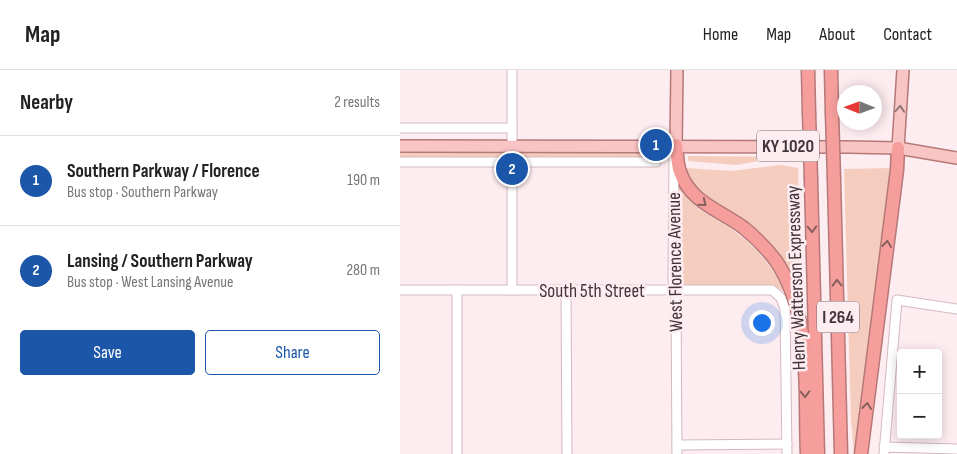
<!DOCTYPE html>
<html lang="en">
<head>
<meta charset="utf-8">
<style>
	:root { --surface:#fff; --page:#f6f6f6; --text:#222; --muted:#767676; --line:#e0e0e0; --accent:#1b56a8 }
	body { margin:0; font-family:"Sofia Sans Condensed",sans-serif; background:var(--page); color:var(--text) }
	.controls { position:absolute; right:15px; bottom:15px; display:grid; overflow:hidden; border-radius:5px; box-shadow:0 2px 12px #0003 }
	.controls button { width:45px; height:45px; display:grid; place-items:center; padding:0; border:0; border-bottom:1px solid var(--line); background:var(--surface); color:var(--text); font:25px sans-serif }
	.compass { position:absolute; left:437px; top:15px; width:45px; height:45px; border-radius:50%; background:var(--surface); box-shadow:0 2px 12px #0003; rotate:271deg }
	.you { position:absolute; left:361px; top:252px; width:18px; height:18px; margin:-12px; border:4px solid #fff; border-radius:50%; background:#1a73e8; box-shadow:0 0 0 8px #1a73e833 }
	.badge { display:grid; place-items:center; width:32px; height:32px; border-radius:50%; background:var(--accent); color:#fff; font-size:16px; font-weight:700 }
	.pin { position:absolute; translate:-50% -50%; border:2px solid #fff; box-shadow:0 1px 5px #0006 }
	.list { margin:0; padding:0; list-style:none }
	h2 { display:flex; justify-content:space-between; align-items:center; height:65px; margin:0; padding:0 20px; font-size:21px }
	h2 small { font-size:16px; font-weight:400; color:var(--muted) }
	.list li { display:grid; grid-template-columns:32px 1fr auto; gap:15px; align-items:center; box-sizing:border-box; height:90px; padding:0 20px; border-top:1px solid var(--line) }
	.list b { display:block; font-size:19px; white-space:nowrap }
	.list p { margin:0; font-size:16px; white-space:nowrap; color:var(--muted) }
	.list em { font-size:16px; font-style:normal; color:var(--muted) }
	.actions { display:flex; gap:10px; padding:15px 20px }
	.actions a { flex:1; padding:11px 0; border:1px solid var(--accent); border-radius:5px; text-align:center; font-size:18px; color:var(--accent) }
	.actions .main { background:var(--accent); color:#fff }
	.map { position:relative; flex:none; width:557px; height:384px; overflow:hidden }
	header { display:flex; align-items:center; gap:30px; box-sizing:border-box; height:70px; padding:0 25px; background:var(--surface); border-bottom:1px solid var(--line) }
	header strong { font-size:24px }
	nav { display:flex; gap:28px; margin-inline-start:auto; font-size:18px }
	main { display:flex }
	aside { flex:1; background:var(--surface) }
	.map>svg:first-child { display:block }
</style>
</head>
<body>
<header>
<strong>Map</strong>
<nav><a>Home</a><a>Map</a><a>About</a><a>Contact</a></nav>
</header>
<main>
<aside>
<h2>Nearby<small>2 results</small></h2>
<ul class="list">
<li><span class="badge">1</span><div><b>Southern Parkway / Florence</b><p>Bus stop · Southern Parkway</p></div><em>190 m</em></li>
<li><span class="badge">2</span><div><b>Lansing / Southern Parkway</b><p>Bus stop · West Lansing Avenue</p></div><em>280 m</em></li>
</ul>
<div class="actions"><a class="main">Save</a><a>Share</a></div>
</aside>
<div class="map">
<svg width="557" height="384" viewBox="0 0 557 384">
	<rect width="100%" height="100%" fill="#fdecf0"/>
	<!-- green -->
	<g fill="#f5cdbe">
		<polygon points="0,83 101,83 106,87 0,88"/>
		<polygon points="119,83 252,83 264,86 264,92 258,92 257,88 116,87"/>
		<polygon points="288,86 398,87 398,91 375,88 337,95 288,91"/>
		<path d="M 380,95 L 398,98 L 402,242 C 399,231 396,215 388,206 C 361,173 298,139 286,98 L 332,101 Z"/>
		<polygon points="491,98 456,378 454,383 451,351 444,99"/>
		<path d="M 276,112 C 293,142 309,143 334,161 C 356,177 373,197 385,222 L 372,216 L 282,216 L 278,214 Z"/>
	</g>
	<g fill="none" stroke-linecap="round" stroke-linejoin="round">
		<defs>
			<g id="minor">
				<polyline points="112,0 112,220"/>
				<polyline points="0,58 112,58"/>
				<polyline points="274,88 273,210 276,230 277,384"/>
				<polyline points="0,92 256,92"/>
				<polyline points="0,220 372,220 381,228 385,239 387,384"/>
				<polyline points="166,220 167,384"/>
				<polyline points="277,375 387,374"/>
				<polyline points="484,377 557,379"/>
				<polyline points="57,384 57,220"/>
				<polyline points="484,384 497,230 557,239"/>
			</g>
			<g id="major">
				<polyline points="276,75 277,0"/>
				<polyline points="0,76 448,77 498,78 557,88"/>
				<polyline points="498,78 503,0"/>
			</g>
			<g id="highway">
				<polyline points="408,0 409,43"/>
				<polyline points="431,0 432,43"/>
				<path d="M 276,75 C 277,84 277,94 280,102 C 291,133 320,140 344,158 C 355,167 367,179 376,191 C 413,245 404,322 407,384"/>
				<polyline points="411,110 418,384"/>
				<polyline points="434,110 441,384"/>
				<polyline points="461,384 497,100 498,78"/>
			</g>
		</defs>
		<!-- minor casing -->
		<use href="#minor" stroke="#d4b9c0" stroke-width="11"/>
		<!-- major casing -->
		<use href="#major" stroke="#b67979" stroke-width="14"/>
		<!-- highway casing -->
		<use href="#highway" stroke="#b67979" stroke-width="15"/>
		<!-- minor -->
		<use href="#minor" stroke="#fff" stroke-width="9"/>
		<!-- major -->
		<use href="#major" stroke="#f9c5c4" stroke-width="11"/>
		<!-- highway -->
		<use href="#highway" stroke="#f59e9c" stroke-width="12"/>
		<defs>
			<g id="highway-bridge">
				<polyline points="409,43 411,110"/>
				<polyline points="432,43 434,110"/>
			</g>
		</defs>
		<!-- highway-bridge casing -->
		<use href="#highway-bridge" stroke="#b67979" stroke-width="15" stroke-linecap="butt"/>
		<!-- highway-bridge -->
		<use href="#highway-bridge" stroke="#f59e9c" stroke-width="12"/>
	</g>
	<!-- one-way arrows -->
	<defs><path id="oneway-chevron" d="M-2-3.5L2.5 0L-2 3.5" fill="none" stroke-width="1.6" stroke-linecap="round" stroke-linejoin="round" transform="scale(1.25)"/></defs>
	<use stroke="#937677" href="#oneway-chevron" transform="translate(500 39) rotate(-86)"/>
	<g stroke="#885f60">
		<use href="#oneway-chevron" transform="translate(303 133) rotate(39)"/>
		<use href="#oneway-chevron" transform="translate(412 159) rotate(88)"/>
		<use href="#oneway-chevron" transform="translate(487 174) rotate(-83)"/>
		<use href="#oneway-chevron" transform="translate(437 213) rotate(-91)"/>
		<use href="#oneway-chevron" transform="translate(405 324) rotate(88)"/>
		<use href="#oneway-chevron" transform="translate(467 336) rotate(-83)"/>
	</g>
	<g text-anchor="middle" stroke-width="5" stroke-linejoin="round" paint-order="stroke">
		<!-- shield labels -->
		<g fill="#fdecf0" stroke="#796c6f" stroke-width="1">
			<rect x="357" y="60.5" width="62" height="31" rx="4"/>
			<rect x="417" y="231.5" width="42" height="31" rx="4"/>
		</g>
		<g font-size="18" font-weight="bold" fill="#403538">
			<text x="388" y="82">KY 1020</text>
			<text x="438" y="253">I 264</text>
		</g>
		<!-- street labels -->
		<g font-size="19" fill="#403538" stroke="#fdecf0">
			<text transform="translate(274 192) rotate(-91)" y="7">West Florence Avenue</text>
			<text transform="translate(395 208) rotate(-92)" y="7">Henry Watterson Expressway</text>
			<text x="192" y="227">South 5th Street</text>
		</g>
	</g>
</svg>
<div class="controls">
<button>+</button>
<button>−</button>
</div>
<svg class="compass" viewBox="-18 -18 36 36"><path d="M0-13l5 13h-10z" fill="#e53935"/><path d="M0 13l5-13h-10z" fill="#767676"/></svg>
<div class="you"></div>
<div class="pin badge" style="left:256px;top:75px">1</div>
<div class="pin badge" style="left:112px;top:99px">2</div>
</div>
</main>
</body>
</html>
